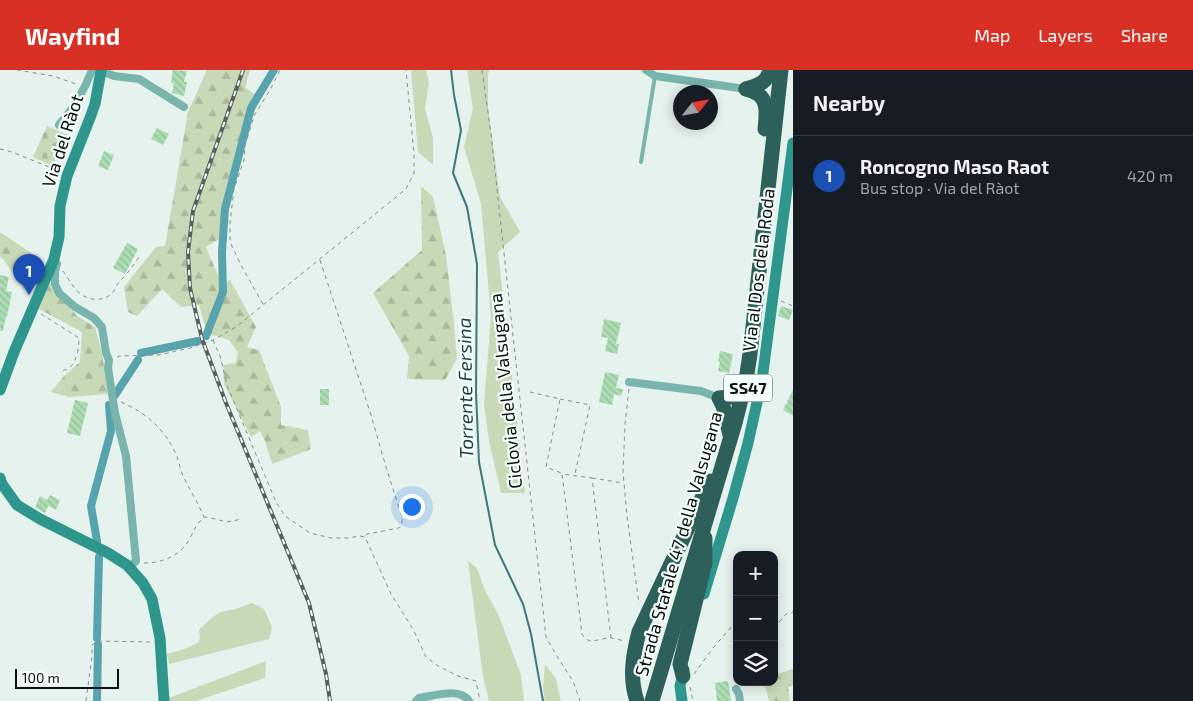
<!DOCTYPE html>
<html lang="en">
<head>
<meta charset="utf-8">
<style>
	:root { --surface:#171b24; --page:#242831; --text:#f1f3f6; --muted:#9ea1a6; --line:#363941; --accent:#d93025 }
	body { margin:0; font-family:"Exo 2",sans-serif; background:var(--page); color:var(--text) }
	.controls { position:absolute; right:15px; bottom:15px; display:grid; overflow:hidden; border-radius:10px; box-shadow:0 2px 12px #0003 }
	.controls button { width:45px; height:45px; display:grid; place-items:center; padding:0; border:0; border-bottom:1px solid var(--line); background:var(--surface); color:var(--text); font:25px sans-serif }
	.compass { position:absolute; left:673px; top:15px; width:45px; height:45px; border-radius:50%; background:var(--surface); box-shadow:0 2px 12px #0003; rotate:59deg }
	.scale { position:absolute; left:15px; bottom:12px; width:104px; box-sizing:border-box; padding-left:5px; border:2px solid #0b0f0d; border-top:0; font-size:14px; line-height:18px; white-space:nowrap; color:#0b0f0d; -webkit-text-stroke:4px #f5fffb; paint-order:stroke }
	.you { position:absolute; left:411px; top:436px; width:18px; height:18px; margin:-12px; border:4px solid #fff; border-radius:50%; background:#1a73e8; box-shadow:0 0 0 8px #1a73e833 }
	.badge { display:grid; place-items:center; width:32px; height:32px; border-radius:50%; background:var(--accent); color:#fff; font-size:16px; font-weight:700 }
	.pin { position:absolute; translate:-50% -41px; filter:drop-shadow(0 1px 2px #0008) }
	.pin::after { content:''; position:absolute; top:26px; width:18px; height:15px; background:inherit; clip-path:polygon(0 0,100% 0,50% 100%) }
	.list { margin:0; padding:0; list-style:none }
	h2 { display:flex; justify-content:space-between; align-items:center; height:65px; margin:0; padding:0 20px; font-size:21px }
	h2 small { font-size:16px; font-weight:400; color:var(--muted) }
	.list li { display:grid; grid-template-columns:32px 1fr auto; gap:15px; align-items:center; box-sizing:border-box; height:80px; padding:0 20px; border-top:1px solid var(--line) }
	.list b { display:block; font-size:19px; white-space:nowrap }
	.list p { margin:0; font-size:16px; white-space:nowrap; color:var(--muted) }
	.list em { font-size:16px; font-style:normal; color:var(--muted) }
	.icon { flex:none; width:28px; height:28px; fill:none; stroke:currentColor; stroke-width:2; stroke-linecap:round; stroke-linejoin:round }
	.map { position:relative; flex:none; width:793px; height:631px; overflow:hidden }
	header { display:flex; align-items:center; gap:30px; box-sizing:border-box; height:70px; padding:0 25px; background:var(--accent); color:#fff }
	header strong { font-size:24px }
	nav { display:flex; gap:28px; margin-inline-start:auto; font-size:18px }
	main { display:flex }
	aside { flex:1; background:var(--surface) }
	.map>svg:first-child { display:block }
</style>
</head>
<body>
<header>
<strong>Wayfind</strong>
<nav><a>Map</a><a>Layers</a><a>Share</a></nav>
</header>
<main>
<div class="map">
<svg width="793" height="631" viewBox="0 0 793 631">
	<defs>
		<pattern id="forest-firs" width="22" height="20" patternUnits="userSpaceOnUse" patternTransform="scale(1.25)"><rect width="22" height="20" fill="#c7d9b6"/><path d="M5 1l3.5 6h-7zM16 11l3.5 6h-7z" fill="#aab99b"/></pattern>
		<pattern id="cemetery-stones" width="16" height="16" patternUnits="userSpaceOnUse" patternTransform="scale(1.25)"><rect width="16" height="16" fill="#c7d9b6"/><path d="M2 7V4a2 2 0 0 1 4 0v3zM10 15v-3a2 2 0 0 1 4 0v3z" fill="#aab99b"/></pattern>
		<pattern id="building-back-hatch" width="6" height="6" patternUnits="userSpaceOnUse" patternTransform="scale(1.25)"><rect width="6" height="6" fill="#acddb2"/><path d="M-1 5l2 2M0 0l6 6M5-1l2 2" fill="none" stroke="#93bc98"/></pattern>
	</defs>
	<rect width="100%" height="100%" fill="#e6f2ed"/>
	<!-- green -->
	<g fill="#c7d9b6">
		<polygon points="411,0 426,0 429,13 425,39 433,68 433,95 418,82"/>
		<polygon points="467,0 489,0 488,5 488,37 500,127 520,162 498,182 525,423 501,423 489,371 484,334 491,246 481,134 464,77 473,38"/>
		<polygon points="468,491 477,498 484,518 499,546 521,605 524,631 489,631 483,607"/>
		<polygon points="252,533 264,539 272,557 269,569 169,594 167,584 184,579 198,573 200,568 199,560 209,550 220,542 236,539"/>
		<polygon points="266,591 265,608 196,631 169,631 169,628"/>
		<polygon points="545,594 556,609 561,631 545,631 543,617"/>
	</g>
	<!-- forest -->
	<g fill="url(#forest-firs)">
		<polygon points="207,0 250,0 245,17 259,28 224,133 221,168 206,177 222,215 230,210 256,257 247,277 259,280 281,337 281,355 308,360 311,379 272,394 265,371 260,361 251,367 224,314 223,295 236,293 238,282 229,270 207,263 199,235 181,237 162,219 137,246 128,242 124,217 156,177 165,176 188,42"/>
		<polygon points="421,116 433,127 446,185 454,254 457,289 445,310 407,309 409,286 373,223 422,180"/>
		<polygon points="0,162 31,183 31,214 24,219 4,190 0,187"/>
		<polygon points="49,212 77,246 95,257 102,283 108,324 69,327 51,322 63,307 80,292 82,262 39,239"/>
		<polygon points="793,599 793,615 788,617 790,631 769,631 764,612 774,612 774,605"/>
	</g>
	<!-- cemetery -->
	<polygon fill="url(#cemetery-stones)" points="47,56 67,65 52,96 33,87"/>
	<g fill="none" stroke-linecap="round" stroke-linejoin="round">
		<!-- stream -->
		<polyline stroke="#40777e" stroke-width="2" points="451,0 454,25 461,60 453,103 467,137 477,194 476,323 479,392 495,475 523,534 531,564 543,631"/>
		<!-- canal -->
		<g stroke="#57a4ae" stroke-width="8">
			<polyline points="206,266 223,222 222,182 225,139 251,38 274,0"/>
			<polyline points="141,283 198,271"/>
			<polyline points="115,325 138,290"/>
			<polyline points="97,471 91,436 111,361 109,335"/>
			<polyline points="97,568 99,487"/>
			<polyline points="97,631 98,575"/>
		</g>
	</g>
	<!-- building -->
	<g fill="url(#building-back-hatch)">
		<polygon points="173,0 187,1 184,12 187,12 184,26 172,23 174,14 171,13"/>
		<polygon points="157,58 169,64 163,75 151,69"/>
		<polygon points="104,81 114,85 108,100 98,96"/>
		<polygon points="127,173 138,179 125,204 113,198"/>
		<polygon points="0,205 9,207 6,221 12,222 7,247 6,246 3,261 0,261"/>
		<polygon points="781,236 793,240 789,250 778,246"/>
		<polygon points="604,249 621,253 616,274 619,274 617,284 605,281 608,268 601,267"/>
		<polygon points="720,281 733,284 729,303 718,301 720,292 718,291"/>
		<polygon points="605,302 619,305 616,318 623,319 621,326 614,324 612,335 599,332"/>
		<rect x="320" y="319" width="9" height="16"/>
		<polygon points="793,320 793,346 783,340"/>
		<polygon points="75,330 88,333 80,366 67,363"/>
		<polygon points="50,425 60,430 56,440 48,436 45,443 35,437 40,426 47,430"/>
		<polygon points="728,611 731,631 717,631 715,613"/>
	</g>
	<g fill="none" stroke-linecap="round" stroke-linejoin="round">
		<!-- path -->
		<g stroke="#868f8b" stroke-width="1" stroke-dasharray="4 4" stroke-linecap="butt">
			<polyline points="17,0 53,6 76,14"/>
			<polyline points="482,0 491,64 546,567 558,588 573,611 580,631"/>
			<polyline points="0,79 12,82 54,99 60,97"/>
			<polyline points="320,190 371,345 386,397 402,447 402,454 399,458 367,464 365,467"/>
			<path d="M 63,201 C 69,209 74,220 82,225 C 91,231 104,231 111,224 C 115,221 116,215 120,211 C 127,204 133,196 139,187"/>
			<polyline points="781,231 793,236"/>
			<polyline points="263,234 242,197 230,172 230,153 234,119 244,90 245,75 255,44 270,20 280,0"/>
			<path d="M 41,244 L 79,268 C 79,277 77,292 69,298 C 67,300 64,300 61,301"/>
			<polyline points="213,270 220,286 228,318 276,432 285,446 310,463 331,468 348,468 360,466 365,467 391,524 413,559 426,587 438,596 458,606 476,611 480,631"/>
			<polyline points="117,287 119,286 158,285 190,278 213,270 236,257 406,119 414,103 414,84 406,0"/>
			<polyline points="629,319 625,354 623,402 627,446 639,534"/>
			<polyline points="530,322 560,329 546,397 561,403"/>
			<polyline points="560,329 590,335 575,404"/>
			<path d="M 121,332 C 146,343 164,358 176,384 C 179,391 180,399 183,406 C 190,420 198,433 204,447"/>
			<polyline points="700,406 712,379 714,348"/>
			<polyline points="592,408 623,413"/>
			<path d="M 144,493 C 162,493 180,486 189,470 C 194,461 196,454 204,447 L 211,448 L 227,452 L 242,449"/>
			<polyline points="774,558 786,544 793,542"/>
			<path d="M 611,568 L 592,408 L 562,404 L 582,564 C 588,577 601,567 612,568 C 616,569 621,570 625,571"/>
			<polyline points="694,604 713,578 733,555 737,557"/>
			<polyline points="690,617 693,631"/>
			<polyline points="86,631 92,586 92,575 97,571 150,572"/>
		</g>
		<!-- lane -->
		<polyline stroke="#79b4ad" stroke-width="4" points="641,92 655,6"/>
		<!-- street -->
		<g stroke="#79b4ad" stroke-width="8">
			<polyline points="101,0 101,1 114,6 139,9 184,37"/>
			<polyline points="646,0 655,6 746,19"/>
			<path d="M 59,55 C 73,39 85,19 92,0"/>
			<polyline points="57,194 55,201 55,214 59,223 75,237 94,248 102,257 106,283 109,290 108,298 115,343 126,386 136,491 129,498"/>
			<polyline points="629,312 701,321 719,328"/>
			<polyline points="736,619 739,624 740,631"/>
			<path d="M 416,631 L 419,628 C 434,626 460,617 469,631"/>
		</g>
		<!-- secondary -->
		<g stroke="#2e968d" stroke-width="11">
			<polyline points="0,320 14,282 54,189 59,167 60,136 67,106 90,48 95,34 101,1"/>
			<polyline points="0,408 2,414 17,435 40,449 108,483 127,495 143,513 152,529 160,568 164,631"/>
			<polyline points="704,524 733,428 748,373 762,310 793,73"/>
			<polyline points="682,631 680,616 684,600"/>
		</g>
		<!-- highway -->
		<g stroke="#2e605b" stroke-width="15">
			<path d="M 746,19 C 750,20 755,22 758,24 C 769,32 766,47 765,59"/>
			<path d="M 746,19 C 758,15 767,13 770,0"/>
			<polyline points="730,365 723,336 719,328 731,327 743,313"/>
			<polyline points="683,606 680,594 705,493 705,468"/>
			<path d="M 637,631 C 629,608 633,585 639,562 L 710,411"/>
			<polyline points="652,631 735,353 746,310 750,284 781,0"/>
		</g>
		<defs>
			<polyline id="rail" points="243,0 193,141 188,182 190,218 202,269 226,333 309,533 326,604 330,631"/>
		</defs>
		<!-- rail casing -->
		<use href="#rail" stroke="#585f5c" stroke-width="4"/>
		<!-- rail -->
		<use href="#rail" stroke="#f5fffb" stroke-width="2" stroke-dasharray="5.5" stroke-linecap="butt"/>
	</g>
	<g text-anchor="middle" stroke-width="4.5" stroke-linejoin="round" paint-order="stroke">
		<!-- shield labels -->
		<rect fill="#f5fffb" stroke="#515754" stroke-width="1" x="724" y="304.5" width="48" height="27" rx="4"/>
		<g font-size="16" font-weight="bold" fill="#0b0f0d">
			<text x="748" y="324">SS47</text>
		</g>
		<!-- street labels -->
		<g font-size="18" fill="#0b0f0d" stroke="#f5fffb">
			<text transform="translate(63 71) rotate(-72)" y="6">Via del Ràot</text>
			<text transform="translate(759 200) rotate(-83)" y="6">Via al Dos dela Roda</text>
			<text transform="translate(506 321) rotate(-96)" y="6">Ciclovia della Valsugana</text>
			<text transform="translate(679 474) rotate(-74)" y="6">Strada Statale 47 della Valsugana</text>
		</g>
		<!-- water labels -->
		<g font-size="19" font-style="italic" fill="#183d42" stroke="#f5fffb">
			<text transform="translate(465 318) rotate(-91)" y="7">Torrente Fersina</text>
		</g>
	</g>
</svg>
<div class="controls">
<button>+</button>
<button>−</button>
<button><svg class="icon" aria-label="layers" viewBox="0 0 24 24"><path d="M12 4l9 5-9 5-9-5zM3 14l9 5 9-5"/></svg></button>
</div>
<svg class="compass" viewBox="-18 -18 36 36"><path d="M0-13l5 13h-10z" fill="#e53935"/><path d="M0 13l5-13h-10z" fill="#9ea1a6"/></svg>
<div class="scale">100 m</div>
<div class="you"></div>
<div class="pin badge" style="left:29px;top:225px;background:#1a4fb4">1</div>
</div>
<aside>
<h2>Nearby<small></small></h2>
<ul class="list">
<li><span class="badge" style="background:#1a4fb4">1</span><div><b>Roncogno Maso Raot</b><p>Bus stop · Via del Ràot</p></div><em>420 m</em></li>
</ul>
</aside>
</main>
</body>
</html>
